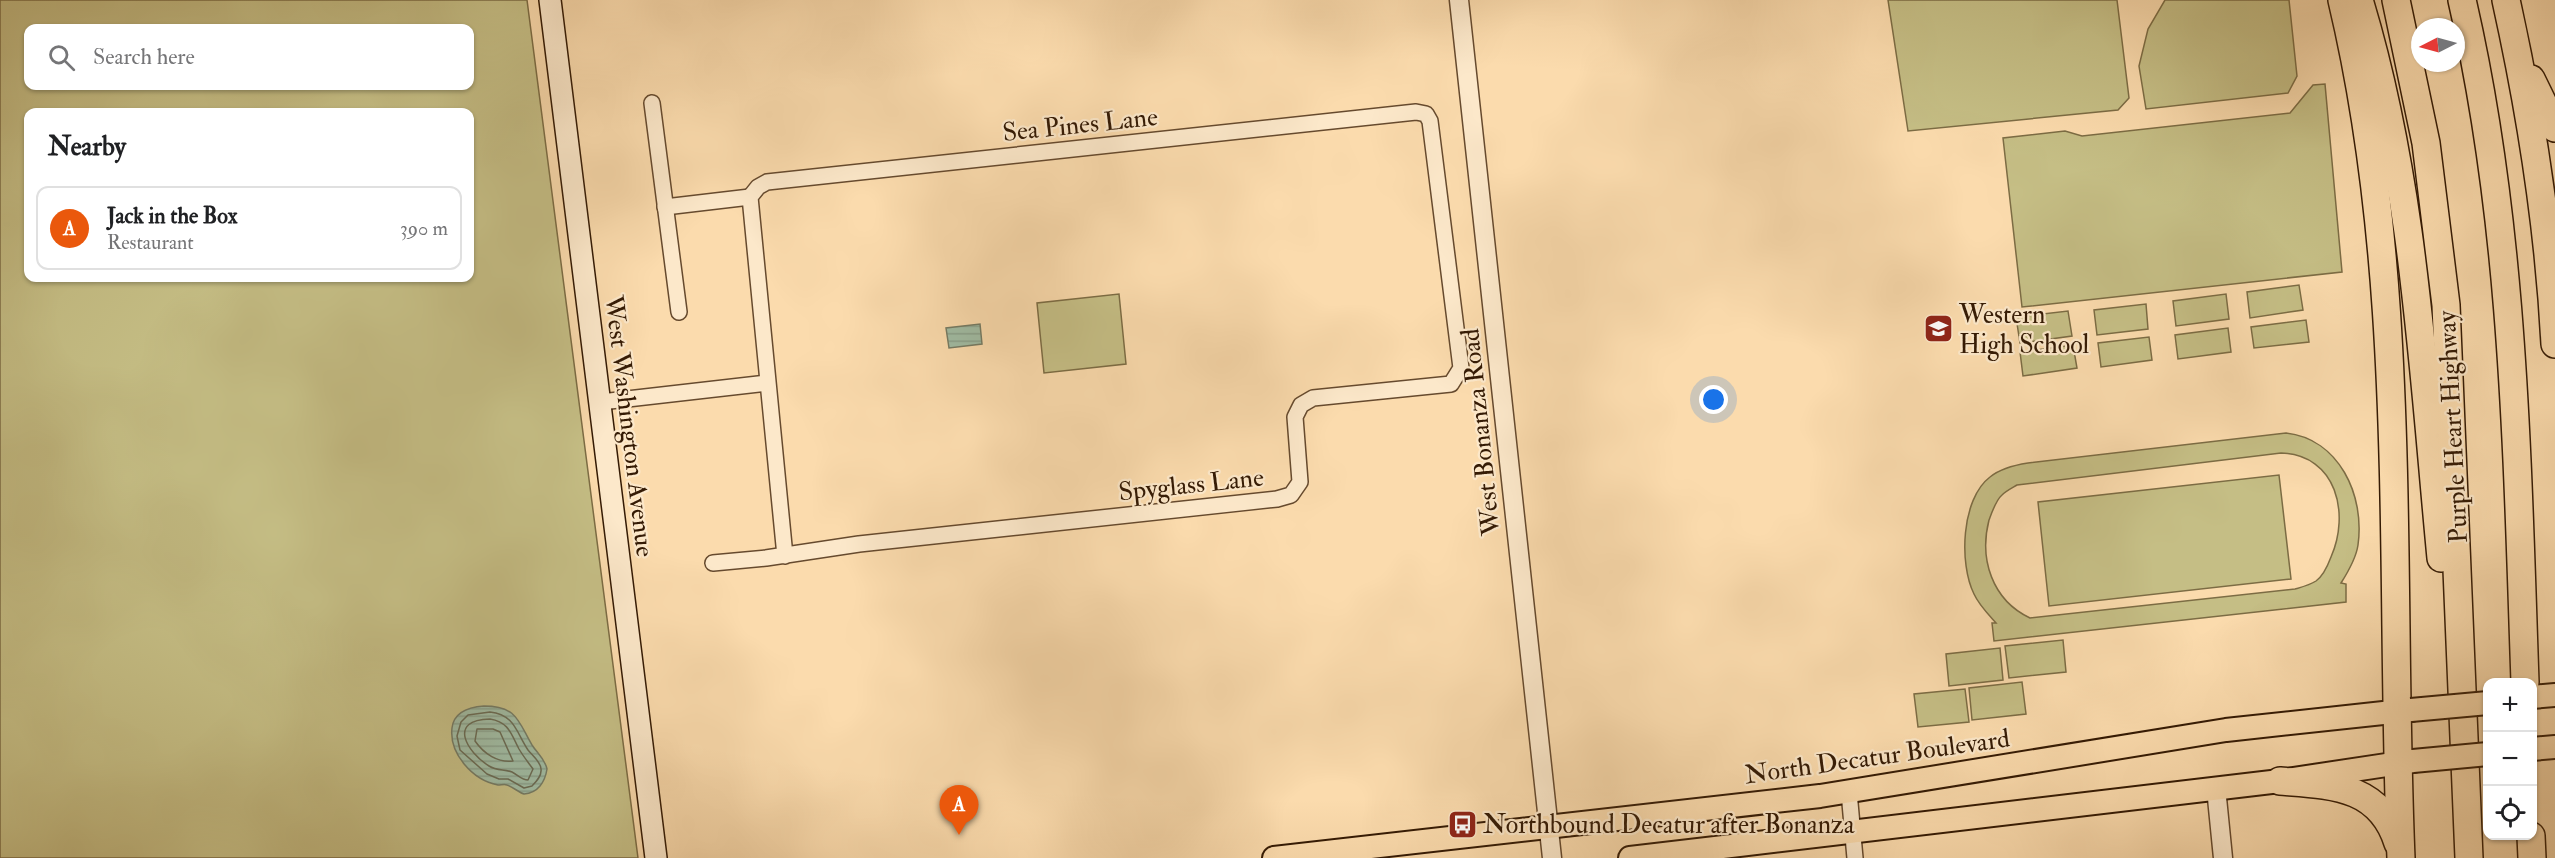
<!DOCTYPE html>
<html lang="en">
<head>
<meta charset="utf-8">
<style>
	:root { --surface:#fff; --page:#f2f2f2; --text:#202124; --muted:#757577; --line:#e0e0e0; --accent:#ea580c }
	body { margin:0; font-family:"IM FELL Double Pica",serif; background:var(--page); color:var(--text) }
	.controls { position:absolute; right:18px; bottom:18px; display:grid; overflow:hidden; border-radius:12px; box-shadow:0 2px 4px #0004 }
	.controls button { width:54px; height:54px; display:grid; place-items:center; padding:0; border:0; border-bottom:2px solid var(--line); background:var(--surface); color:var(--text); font:30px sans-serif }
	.compass { position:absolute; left:2411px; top:18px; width:54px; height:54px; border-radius:50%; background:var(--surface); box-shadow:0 2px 4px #0004; rotate:264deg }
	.you { position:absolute; left:1714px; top:400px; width:21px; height:21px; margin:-15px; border:4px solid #fff; border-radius:50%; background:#1a73e8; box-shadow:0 0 0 9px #1a73e833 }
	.badge { display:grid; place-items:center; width:39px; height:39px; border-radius:50%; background:var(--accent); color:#fff; font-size:20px; font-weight:700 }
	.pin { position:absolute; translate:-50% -50px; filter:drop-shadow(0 2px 3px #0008) }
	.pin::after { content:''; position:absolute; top:32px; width:21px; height:18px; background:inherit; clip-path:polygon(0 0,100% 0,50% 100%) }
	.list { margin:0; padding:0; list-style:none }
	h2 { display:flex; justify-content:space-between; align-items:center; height:78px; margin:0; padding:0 24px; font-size:26px }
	h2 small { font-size:20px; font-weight:400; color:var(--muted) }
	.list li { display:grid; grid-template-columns:39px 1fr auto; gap:18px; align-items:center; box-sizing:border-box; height:84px; margin:0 12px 12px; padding:0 12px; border:2px solid var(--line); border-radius:12px }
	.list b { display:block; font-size:22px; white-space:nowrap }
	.list p { margin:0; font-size:20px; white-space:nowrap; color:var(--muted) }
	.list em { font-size:20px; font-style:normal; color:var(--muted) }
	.icon { flex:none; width:33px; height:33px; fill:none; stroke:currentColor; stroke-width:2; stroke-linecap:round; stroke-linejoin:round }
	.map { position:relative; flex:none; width:2555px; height:858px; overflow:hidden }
	.search { position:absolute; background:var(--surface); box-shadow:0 2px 4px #0004; left:24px; top:24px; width:450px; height:66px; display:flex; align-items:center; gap:15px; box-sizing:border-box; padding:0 21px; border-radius:12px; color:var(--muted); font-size:22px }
	.panel { position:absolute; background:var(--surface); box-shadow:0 2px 4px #0004; left:24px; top:108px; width:450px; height:174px; border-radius:12px }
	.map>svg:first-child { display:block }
</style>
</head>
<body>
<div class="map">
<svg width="2555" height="858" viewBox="0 0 2555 858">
	<defs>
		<pattern id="water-rules" width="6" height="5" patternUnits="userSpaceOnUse" patternTransform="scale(1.5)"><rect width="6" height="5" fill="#a0bca4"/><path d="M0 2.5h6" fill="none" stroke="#8aa18c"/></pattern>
	</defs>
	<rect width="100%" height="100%" fill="#fbdbad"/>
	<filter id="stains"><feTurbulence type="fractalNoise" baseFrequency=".00333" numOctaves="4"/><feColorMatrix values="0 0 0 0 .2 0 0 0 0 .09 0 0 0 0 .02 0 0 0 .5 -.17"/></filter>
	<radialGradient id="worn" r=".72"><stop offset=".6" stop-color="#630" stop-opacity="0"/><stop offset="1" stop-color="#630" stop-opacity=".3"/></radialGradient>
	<!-- green -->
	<g fill="#c5be85" stroke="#7c6c44" stroke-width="1.5" fill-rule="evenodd">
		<path d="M 0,0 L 527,0 L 638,858 L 0,858 ZM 28,28 L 470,28 L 470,86 L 28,86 ZM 28,112 L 470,112 L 470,278 L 28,278 Z"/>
		<polygon points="1888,0 2117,0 2129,98 2118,110 1908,131"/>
		<polygon points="2165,0 2289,0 2297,76 2288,93 2146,109 2139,66 2148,29"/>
		<polygon points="2325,84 2342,272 2022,307 2003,138 2065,131 2082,136 2290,113 2313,85"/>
		<polygon points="2299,285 2303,310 2250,318 2247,292"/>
		<polygon points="1119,294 1126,364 1044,373 1037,303"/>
		<polygon points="2226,294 2229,319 2176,326 2173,301"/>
		<polygon points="2146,304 2148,329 2097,335 2094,310"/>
		<polygon points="2068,311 2072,336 2020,343 2016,317"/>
		<polygon points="2306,320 2309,342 2254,348 2251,327"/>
		<polygon points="2228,328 2231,352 2178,359 2175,335"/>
		<polygon points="2149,337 2152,360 2101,367 2098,343"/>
		<polygon points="2073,345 2077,368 2023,376 2020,352"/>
		<path d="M 2286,433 C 2339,439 2365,495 2358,545 C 2356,559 2348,572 2341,583 L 2346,584 L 2346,602 L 1994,641 L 1992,623 L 1996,623 C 1988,614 1979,605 1974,594 C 1959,564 1961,499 1990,477 C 2001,468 2015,465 2028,463 ZM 2281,453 C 2337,455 2350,514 2331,557 C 2328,565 2323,576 2316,581 C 2310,585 2302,587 2295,589 L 2030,618 C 1992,600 1979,559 1989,520 C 1992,512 1996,500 2002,495 C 2006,491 2012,488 2017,485 Z"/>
		<polygon points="2279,475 2291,579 2049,606 2038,502"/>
		<polygon points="2063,640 2066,672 2009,678 2005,646"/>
		<polygon points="2000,648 2003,680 1949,686 1946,654"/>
		<polygon points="2022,682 2026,714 1972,720 1969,688"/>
		<polygon points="1965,689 1969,722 1918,727 1914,694"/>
	</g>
	<!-- water -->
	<g fill="url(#water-rules)" stroke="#757b64" stroke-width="1.5">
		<polygon points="980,324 982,344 949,348 946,328"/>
		<path d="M 484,706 C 517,706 518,721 532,745 C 537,753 545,759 547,769 C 545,782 538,793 524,794 C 518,792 513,787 507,785 C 505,784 501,785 498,785 C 472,780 449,753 452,728 C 454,711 470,707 484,706 Z"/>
	</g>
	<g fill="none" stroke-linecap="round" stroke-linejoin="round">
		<!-- shore -->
		<g stroke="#6a6b54" stroke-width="1.5">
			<path d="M 490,712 C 515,715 516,732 528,750 C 532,755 541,762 541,769 C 542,776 536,782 532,786 L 524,788 L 508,779 L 499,779 L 487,774 L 460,750 L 457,736 L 461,722 L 468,715 Z"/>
			<path d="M 490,719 C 509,722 511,734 519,749 C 523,756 528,762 533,769 L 528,780 C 522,780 518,775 512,772 C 504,769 497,771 489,766 C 467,752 447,720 490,719 Z"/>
			<path d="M 477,729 L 493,729 L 500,732 L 513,761 C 498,763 484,754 475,741 Z"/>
		</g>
		<defs>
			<g id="minor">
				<polyline points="652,103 679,312"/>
				<polyline points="665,207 750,197"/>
				<polyline points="601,402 767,383"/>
				<polyline points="713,563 766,558 859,544 1277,499 1291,495 1300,482 1295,417 1301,405 1313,398 1451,384 1461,368 1430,121 1426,114 1416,112 767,182 758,187 750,197 785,556"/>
				<polyline points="1849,792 1855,858"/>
			</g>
			<g id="tertiary">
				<polyline points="1459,0 1552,858"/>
				<polyline points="2216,788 2223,858"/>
			</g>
			<polyline id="secondary" points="550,0 656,858"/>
			<g id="primary">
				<polyline points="2532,697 2555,695"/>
				<polyline points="2532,749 2555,747"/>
				<polyline points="1274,858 1820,796 2226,730 2411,710"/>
				<polyline points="1630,858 2280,781 2413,761"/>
			</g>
			<g id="motorway">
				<path d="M 2342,0 C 2409,281 2389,572 2401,858"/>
				<path d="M 2359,0 C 2414,181 2423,371 2441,558"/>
				<polyline points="2396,0 2426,143 2446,305 2469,858"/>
				<path d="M 2462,0 C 2514,225 2517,453 2525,682"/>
				<path d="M 2506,0 C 2531,113 2549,229 2555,344"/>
				<polyline points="2531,79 2555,128"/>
				<path d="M 2280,781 C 2331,785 2380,785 2398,843"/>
				<polyline points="2531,836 2532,858"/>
			</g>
		</defs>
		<!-- minor casing -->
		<use href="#minor" stroke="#664a2e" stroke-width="18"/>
		<!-- tertiary casing -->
		<use href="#tertiary" stroke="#664a2e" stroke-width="21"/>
		<!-- secondary casing -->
		<use href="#secondary" stroke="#341a04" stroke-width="24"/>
		<!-- primary casing -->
		<use href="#primary" stroke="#341a04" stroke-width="26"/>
		<!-- motorway casing -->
		<use href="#motorway" stroke="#341a04" stroke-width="30"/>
		<!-- minor -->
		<use href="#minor" stroke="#fce8ca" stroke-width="15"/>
		<!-- tertiary -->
		<use href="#tertiary" stroke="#fce8ca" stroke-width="18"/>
		<!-- secondary -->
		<use href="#secondary" stroke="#fce8ca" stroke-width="21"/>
		<!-- primary -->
		<use href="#primary" stroke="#fbdbad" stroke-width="22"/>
		<!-- motorway -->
		<use href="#motorway" stroke="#fbdbad" stroke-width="27"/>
		<defs>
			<g id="primary-bridge">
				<polyline points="2411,710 2488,703"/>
				<polyline points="2413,761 2488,754"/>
			</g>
		</defs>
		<!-- primary-bridge casing -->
		<use href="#primary-bridge" stroke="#341a04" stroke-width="26" stroke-linecap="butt"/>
		<!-- primary-bridge -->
		<use href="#primary-bridge" stroke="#fbdbad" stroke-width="22"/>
	</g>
	<!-- icons -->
	<defs>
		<symbol id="school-square" viewBox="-11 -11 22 22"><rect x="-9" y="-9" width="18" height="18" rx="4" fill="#8f2418" stroke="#fce8ca"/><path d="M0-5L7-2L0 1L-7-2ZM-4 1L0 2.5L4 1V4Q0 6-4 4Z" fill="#fff"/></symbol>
		<symbol id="bus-square" viewBox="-11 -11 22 22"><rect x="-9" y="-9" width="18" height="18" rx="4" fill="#8f2418" stroke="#fce8ca"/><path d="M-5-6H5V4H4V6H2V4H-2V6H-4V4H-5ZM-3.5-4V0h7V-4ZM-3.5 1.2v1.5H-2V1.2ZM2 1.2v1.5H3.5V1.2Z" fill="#fff"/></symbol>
	</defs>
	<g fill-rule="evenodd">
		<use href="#school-square" x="1922" y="312" width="33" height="33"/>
		<use href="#bus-square" x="1446" y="808" width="33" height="33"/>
	</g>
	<g text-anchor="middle" stroke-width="4.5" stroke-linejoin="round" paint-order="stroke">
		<!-- street labels -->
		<g font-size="26" fill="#341a04" stroke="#fce8ca">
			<text transform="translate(1080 124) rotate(-6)" y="9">Sea Pines Lane</text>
			<text transform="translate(630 426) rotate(83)" y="9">West Washington Avenue</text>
			<text transform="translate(2452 427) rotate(-93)" y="9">Purple Heart Highway</text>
			<text transform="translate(1480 432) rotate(-96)" y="9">West Bonanza Road</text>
			<text transform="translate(1191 484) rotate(-6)" y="9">Spyglass Lane</text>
			<text transform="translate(1877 756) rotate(-8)" y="9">North Decatur Boulevard</text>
		</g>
		<!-- poi labels -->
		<g font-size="26" fill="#341a04" stroke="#fce8ca" text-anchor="start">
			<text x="1959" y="323">Western<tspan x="1959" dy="30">High School</tspan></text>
			<text x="1483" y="833">Northbound Decatur after Bonanza</text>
		</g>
	</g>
	<rect width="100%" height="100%" filter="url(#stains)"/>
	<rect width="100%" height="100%" fill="url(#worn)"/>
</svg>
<div class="controls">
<button>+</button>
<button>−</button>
<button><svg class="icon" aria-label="locate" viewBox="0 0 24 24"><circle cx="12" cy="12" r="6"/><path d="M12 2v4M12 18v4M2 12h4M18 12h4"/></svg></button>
</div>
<svg class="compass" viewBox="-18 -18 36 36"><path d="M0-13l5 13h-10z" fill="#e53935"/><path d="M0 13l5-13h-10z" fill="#757577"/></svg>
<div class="you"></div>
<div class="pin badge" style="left:959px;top:835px">A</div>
<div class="search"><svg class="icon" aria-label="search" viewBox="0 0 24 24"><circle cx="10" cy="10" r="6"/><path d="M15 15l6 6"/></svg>Search here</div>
<section class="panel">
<h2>Nearby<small></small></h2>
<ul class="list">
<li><span class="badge">A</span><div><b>Jack in the Box</b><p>Restaurant</p></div><em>390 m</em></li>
</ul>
</section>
</div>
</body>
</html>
